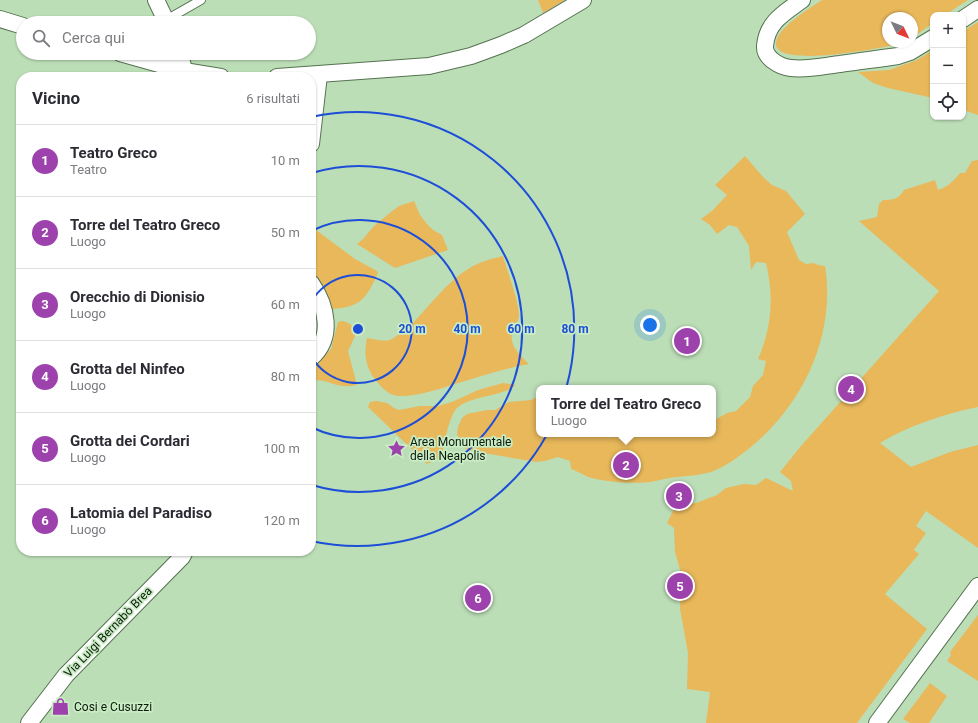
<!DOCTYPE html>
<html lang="it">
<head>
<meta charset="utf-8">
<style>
	:root { --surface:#fff; --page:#f2f2f3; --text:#2b2b33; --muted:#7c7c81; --line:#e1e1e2; --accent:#9d42ad }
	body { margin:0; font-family:Roboto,sans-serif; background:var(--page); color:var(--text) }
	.controls { position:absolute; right:12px; top:12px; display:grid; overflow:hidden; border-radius:8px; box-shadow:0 1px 3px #0004 }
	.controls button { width:36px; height:36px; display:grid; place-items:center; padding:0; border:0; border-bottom:1px solid var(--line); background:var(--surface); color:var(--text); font:20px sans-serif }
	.compass { position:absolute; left:882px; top:12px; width:36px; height:36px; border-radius:50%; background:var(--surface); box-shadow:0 1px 3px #0004; rotate:133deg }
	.you { position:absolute; left:650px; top:325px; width:14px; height:14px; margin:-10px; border:3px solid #fff; border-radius:50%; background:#1a73e8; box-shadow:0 0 0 6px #1a73e833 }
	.badge { display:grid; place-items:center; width:26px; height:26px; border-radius:50%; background:var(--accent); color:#fff; font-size:13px; font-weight:700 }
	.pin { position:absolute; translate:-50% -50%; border:2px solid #fff; box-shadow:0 1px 4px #0006 }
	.popup { position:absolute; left:536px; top:385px; width:180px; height:52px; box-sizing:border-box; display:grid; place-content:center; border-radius:8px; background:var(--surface); filter:drop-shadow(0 1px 3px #0005); font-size:13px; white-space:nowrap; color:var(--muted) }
	.popup b { font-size:15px; color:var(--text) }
	.popup::after { content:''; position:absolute; left:50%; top:100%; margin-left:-8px; border:8px solid transparent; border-top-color:var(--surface) }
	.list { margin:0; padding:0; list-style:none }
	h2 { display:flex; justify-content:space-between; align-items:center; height:52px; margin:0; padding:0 16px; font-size:17px }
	h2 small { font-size:13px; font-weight:400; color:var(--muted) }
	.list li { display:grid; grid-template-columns:26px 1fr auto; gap:12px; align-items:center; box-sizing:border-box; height:72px; padding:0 16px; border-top:1px solid var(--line) }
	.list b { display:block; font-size:15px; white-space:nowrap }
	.list p { margin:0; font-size:13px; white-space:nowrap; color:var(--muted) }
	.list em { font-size:13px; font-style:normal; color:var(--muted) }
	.icon { flex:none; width:22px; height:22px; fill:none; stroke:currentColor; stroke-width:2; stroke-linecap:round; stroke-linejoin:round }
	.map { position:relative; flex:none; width:978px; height:723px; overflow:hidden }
	.search { position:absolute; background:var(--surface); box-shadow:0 1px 3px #0004; left:16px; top:16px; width:300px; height:44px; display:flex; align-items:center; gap:10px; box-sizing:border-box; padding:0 14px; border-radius:22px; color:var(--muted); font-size:15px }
	.panel { position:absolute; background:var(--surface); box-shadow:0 1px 3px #0004; left:16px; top:72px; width:300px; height:484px; border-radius:16px }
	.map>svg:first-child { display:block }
</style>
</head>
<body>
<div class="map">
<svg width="978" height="723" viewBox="0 0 978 723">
	<rect width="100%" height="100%" fill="#bcdeb7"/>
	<!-- green -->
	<g fill="#e8b85b">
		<polygon points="538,0 565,0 543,13"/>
		<path d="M 822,0 L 968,0 L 945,15 L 933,15 L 933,23 L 912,38 L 912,18 L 888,18 L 888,42 L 906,42 C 890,47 773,70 776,43 C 777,28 810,8 822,0 Z"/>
		<polygon points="978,22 978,115 963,110 963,31"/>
		<polygon points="933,50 933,98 888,88 873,83 858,72 889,70 917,60"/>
		<path d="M 745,156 L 763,177 L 772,185 L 786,191 L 805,214 L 787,232 L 799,260 L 806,264 L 814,263 L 818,265 L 825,266 C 836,334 804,403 752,446 C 740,456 725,467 711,472 C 697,476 683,476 669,478 C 663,479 657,481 651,482 C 634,484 604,482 588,477 C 582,474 577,471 571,469 L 570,461 L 558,457 L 545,461 L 536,462 L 478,452 L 466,449 L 460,442 L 457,434 L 458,427 L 462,418 L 467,414 L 487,410 L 495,410 L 509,402 L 531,400 L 539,396 L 539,434 L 668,434 L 668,435 C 683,436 698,434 713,434 L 713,421 L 727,413 L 736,411 L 750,397 L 753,386 L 763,375 L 766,361 L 758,359 C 772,327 774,297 766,263 L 756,262 L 751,270 L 749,246 L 737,227 L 729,225 L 717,234 L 710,225 L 701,219 L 712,211 L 727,195 L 715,185 Z"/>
		<path d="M 978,160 L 978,407 C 944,414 910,425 880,443 L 911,467 L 950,452 L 978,445 L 978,548 L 926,511 L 916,526 L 926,533 L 914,550 L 919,554 L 885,594 L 927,629 L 857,723 L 706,723 L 710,692 L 687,689 L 688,653 L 680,609 L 681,573 L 675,552 L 674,528 L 667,523 L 674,509 L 681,505 L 696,503 L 717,495 L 726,488 L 744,484 L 756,485 L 766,478 L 793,491 L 791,481 L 780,472 L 801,446 L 939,291 L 859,221 L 877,217 L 879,204 L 883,200 C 893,200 899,199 904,190 L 935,180 L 938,190 C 947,187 954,181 960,173 L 965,173 L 972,161 Z"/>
		<polygon points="414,201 420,215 427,224 433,230 442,235 448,250 395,268 357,244 363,239 374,226 391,212 399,206"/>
		<path d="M 311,228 L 316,230 L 355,259 L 377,271 L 378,273 C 366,299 361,307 332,309 L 318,278 L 311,270 Z"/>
		<path d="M 503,256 C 507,271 519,301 519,316 C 519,320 515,326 513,330 C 507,344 521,356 529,364 C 504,368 479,377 455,384 C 439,389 416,397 398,396 C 388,395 380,386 374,378 C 365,365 364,353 367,338 C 374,339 383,342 390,340 C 396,338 406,327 413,323 C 430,305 447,282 468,269 C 479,262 491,259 503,256 Z"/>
		<path d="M 343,321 C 350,323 353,326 357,332 L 348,351 L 357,385 C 342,388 338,385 324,381 C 319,380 315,381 311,379 L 311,366 L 324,357 L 331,349 L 338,322 Z"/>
		<path d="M 503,383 L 516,385 C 512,388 507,391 502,392 C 489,397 461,399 454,412 C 447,425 445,443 441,457 L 427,464 L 368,407 L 370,402 L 376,401 L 387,403 L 394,408 L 399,410 L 420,406 L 438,406 L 452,402 L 478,390 Z"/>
		<polygon points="978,615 978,681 947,661 951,655 950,652"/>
		<polygon points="930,683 947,696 929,723 910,723 903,719"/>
	</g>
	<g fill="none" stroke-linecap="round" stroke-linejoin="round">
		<defs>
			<polyline id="lane" points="166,20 201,0"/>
			<g id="street">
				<polyline points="156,0 167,23"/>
				<path d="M 802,0 C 784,13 767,22 765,46 C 764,58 780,67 791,68 C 807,70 823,66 840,64 C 859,61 878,59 898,56 L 910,52 L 933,38"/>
				<polyline points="0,19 23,26"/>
				<polyline points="963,19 978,9"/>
				<polyline points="120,53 184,71 221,77"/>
				<polyline points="180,53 184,71"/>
				<polyline points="277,77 429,66 471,56 501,45 524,35 583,0"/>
				<polyline points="311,144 319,75"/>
				<path d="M 311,283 C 327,306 334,338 311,358"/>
				<polyline points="29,723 66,675 182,557 185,551"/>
				<polyline points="877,723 978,586"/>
			</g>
		</defs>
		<!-- lane casing -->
		<use href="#lane" stroke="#557350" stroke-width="10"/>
		<!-- street casing -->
		<use href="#street" stroke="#557350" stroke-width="18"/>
		<!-- lane -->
		<use href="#lane" stroke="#fff" stroke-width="8"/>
		<!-- street -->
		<use href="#street" stroke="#fff" stroke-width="16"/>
	</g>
	<!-- distance rings -->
	<g fill="none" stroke="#1d4ed8" stroke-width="2">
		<path d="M311 302A54 54 0 1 1 311 356"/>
		<path d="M311 231A109 109 0 1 1 311 427"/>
		<path d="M312 173A163 163 0 1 1 312 485"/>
		<path d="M311 117A217 217 0 1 1 311 541"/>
	</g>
	<!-- icons -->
	<defs>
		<symbol id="sight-bare" viewBox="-9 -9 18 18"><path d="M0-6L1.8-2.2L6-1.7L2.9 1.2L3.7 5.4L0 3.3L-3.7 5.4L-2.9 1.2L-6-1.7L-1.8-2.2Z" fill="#9d42ad" stroke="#c9ecc4" stroke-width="2.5" paint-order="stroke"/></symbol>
		<symbol id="shop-bare" viewBox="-9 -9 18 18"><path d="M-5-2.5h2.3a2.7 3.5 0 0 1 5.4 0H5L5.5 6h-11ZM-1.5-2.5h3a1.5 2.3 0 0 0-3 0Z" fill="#9d42ad" stroke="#c9ecc4" stroke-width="2.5" paint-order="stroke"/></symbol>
	</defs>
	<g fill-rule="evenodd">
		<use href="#sight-bare" x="384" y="436" width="25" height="25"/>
		<use href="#shop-bare" x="48" y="694" width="25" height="25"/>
	</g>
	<g text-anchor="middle" stroke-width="3.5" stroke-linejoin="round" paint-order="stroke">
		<!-- poi labels -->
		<g font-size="12" fill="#0c190b" stroke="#c9ecc4" text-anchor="start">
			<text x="410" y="446">Area Monumentale<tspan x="410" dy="14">della Neapolis</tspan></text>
			<text x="74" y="711">Cosi e Cusuzzi</text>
		</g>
		<!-- street labels -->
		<g font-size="12" fill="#0c190b" stroke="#c9ecc4">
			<text transform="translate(108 632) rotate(-46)" y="4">Via Luigi Bernabò Brea</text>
		</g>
	</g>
	<circle cx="358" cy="329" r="6" fill="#1d4ed8" stroke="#c9ecc4" stroke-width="2"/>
	<g font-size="12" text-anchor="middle" font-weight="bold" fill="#1d4ed8" stroke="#c9ecc4" stroke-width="3.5" stroke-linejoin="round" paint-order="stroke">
		<text x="412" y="333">20 m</text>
		<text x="467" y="333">40 m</text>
		<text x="521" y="333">60 m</text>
		<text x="575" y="333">80 m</text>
	</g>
</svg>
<div class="controls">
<button>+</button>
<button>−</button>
<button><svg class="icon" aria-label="locate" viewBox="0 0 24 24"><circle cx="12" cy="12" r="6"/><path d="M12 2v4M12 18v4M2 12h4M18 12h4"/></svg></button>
</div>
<svg class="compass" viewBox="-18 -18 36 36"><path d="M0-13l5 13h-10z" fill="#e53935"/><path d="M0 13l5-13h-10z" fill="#7c7c81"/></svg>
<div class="you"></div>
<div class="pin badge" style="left:687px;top:341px">1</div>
<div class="pin badge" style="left:626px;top:465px">2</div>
<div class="popup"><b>Torre del Teatro Greco</b>Luogo</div>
<div class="pin badge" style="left:679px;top:496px">3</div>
<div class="pin badge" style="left:851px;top:389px">4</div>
<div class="pin badge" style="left:680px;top:586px">5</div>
<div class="pin badge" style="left:478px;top:598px">6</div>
<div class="search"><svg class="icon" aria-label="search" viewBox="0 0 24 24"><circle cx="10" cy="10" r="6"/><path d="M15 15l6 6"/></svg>Cerca qui</div>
<section class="panel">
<h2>Vicino<small>6 risultati</small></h2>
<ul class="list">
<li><span class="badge">1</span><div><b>Teatro Greco</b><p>Teatro</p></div><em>10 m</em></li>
<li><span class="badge">2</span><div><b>Torre del Teatro Greco</b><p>Luogo</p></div><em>50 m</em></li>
<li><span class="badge">3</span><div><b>Orecchio di Dionisio</b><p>Luogo</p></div><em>60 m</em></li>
<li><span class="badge">4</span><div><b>Grotta del Ninfeo</b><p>Luogo</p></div><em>80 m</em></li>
<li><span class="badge">5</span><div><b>Grotta dei Cordari</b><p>Luogo</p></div><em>100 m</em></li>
<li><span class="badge">6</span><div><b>Latomia del Paradiso</b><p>Luogo</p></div><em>120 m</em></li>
</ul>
</section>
</div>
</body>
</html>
